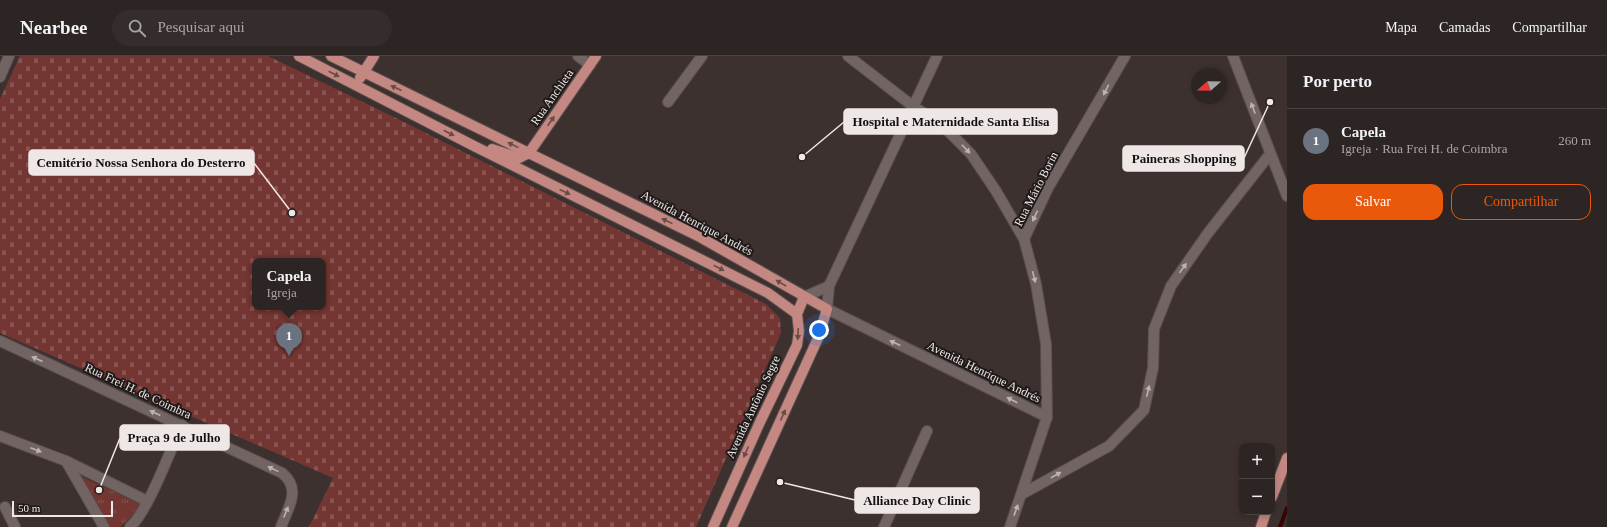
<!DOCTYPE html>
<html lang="pt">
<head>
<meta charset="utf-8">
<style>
	:root { --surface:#2d2523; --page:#352d2b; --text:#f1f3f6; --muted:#a7a5a6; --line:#484241; --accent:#ea580c }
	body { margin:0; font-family:"Times New Roman",serif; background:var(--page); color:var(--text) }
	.controls { position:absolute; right:12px; bottom:12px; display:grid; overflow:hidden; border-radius:8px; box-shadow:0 2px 6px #0003 }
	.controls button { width:36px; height:36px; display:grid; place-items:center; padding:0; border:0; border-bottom:1px solid var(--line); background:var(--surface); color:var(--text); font:20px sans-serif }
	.compass { position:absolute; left:1191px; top:12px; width:36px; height:36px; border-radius:50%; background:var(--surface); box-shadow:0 2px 6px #0003; rotate:250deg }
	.scale { position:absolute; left:12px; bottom:10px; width:101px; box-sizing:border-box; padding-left:4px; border:2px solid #efe7e6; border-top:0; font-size:11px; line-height:14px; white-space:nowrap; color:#efe7e6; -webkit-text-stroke:3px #1f1a19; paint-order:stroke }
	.you { position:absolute; left:819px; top:274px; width:14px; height:14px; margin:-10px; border:3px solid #fff; border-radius:50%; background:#1a73e8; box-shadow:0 0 0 6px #1a73e833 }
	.badge { display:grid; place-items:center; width:26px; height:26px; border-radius:50%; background:var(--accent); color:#fff; font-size:13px; font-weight:700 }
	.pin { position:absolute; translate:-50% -33px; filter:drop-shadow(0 1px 2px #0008) }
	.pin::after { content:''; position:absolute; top:21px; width:14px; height:12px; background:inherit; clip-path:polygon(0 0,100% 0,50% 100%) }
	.popup { position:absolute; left:252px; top:202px; width:74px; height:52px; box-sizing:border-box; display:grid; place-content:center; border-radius:8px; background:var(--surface); filter:drop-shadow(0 1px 3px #0005); font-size:13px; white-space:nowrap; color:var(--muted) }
	.popup b { font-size:15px; color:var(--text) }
	.popup::after { content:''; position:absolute; left:50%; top:100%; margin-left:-8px; border:8px solid transparent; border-top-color:var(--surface) }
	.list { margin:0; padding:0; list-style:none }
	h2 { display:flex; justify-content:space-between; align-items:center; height:52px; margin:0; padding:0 16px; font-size:17px }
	h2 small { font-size:13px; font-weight:400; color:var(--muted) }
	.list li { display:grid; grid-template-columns:26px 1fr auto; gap:12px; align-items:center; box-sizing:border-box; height:64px; padding:0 16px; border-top:1px solid var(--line) }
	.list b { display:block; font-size:15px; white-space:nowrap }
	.list p { margin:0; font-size:13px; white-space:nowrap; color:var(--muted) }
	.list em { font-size:13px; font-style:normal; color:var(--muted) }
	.actions { display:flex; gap:8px; padding:12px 16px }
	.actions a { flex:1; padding:9px 0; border:1px solid var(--accent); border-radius:12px; text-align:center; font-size:14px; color:var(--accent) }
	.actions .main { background:var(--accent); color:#fff }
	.icon { flex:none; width:22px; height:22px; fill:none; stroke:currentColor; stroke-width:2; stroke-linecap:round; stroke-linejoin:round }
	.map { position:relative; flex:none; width:1287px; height:471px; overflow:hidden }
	header { display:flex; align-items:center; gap:24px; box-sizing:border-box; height:56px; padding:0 20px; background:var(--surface); border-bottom:1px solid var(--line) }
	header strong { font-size:19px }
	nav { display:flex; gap:22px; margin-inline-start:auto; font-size:14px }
	.search { width:280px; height:36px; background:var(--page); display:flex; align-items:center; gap:10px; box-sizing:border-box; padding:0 14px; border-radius:22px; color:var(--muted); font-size:15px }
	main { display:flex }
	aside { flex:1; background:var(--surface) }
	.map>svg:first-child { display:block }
</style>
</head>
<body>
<header>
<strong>Nearbee</strong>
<div class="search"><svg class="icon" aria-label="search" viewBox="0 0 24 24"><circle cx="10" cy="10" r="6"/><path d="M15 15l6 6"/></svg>Pesquisar aqui</div>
<nav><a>Mapa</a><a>Camadas</a><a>Compartilhar</a></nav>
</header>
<main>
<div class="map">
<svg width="1287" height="471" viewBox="0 0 1287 471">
	<defs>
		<pattern id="grass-tufts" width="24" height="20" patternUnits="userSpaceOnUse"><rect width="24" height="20" fill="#743632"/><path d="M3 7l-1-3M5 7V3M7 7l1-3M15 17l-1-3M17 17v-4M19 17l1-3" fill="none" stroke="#885350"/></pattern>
		<pattern id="cemetery-stones" width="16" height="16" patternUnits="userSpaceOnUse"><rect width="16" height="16" fill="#743632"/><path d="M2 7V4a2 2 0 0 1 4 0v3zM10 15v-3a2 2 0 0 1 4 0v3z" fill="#885350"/></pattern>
	</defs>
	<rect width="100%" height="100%" fill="#3c312f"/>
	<!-- grass -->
	<polygon fill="url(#grass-tufts)" points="80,420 140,448 129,463 120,471 110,471"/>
	<!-- cemetery -->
	<path fill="url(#cemetery-stones)" fill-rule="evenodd" d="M 20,0 L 268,0 L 402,65 L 766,248 L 780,262 L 781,277 L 696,471 L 309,471 L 333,422 L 0,277 L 0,43 ZM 255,205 L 323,205 L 323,251 L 255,251 Z"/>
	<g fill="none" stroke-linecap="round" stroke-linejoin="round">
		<!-- stream -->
		<polyline stroke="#390304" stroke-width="4" points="1280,471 1287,452"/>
		<defs>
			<g id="minor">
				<polyline points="578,0 590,9"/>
				<polyline points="848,0 914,51 940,67 971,98 996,135 1024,183 1036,228 1046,288 1047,361 1010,471"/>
				<polyline points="937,0 829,230 827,253 1047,361"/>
				<polyline points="1233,0 1287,140"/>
				<polyline points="0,21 9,0"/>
				<polyline points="668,46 702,0"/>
				<polyline points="1024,183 1048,132 1125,0"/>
				<polyline points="804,241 829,230"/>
				<path d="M 0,285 L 282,417 C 302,433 288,452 281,471"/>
				<polyline points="0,380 66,405 147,445"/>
				<polyline points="66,405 104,471"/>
				<polyline points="1022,438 1109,390 1144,354 1153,312 1154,273 1171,230 1208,177 1270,98"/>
				<polyline points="5,451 15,471"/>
				<path d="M 130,471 C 149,454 170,394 182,369"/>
				<polyline points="884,471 927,375"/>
			</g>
			<g id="major">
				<polyline points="299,0 474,90 768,237 797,258"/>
				<polyline points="331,0 698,180 827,253 819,280 732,471"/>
				<polyline points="360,22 374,0"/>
				<polyline points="492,93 519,102 529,97 596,0"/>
				<polyline points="1272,441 1287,402"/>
				<polyline points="713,471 760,366 797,289 799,275 797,258 804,241"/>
				<polyline points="1261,471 1266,456"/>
			</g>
		</defs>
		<!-- minor casing -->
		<use href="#minor" stroke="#584f4d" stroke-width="12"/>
		<!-- major casing -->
		<use href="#major" stroke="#584f4d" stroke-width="12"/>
		<!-- minor -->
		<use href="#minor" stroke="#716462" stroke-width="10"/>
		<!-- major -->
		<use href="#major" stroke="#c48781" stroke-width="10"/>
	</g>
	<!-- one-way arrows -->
	<defs><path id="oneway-solid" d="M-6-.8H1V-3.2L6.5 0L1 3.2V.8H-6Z"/></defs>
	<g fill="#694b48">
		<use href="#oneway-solid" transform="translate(334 18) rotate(27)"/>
		<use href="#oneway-solid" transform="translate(396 32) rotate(-155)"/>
		<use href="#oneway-solid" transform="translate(551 65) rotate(-55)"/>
		<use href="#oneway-solid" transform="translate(449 77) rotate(28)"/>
		<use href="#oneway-solid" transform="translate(513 89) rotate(-154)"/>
		<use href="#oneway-solid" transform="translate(565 136) rotate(26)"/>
		<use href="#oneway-solid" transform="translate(667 165) rotate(-154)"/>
		<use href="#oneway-solid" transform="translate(719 212) rotate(27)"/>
		<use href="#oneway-solid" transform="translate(781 227) rotate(-149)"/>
		<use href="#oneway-solid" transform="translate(798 278) rotate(93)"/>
		<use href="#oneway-solid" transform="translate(783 359) rotate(-66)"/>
		<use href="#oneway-solid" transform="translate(746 396) rotate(114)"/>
	</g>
	<g fill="#bdb3b1">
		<use href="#oneway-solid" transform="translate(1106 34) rotate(117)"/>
		<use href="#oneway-solid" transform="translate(1253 52) rotate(-111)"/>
		<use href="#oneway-solid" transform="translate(966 93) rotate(46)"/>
		<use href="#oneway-solid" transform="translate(1035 160) rotate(115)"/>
		<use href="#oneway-solid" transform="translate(1183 212) rotate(-54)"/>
		<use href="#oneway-solid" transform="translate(1034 221) rotate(76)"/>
		<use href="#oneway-solid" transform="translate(895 287) rotate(-155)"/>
		<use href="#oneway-solid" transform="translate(37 303) rotate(-155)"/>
		<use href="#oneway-solid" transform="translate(1148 335) rotate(-77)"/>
		<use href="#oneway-solid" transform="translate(1012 344) rotate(-153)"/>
		<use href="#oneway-solid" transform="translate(155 357) rotate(-155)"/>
		<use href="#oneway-solid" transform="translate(36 394) rotate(21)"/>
		<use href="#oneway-solid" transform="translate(273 413) rotate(-154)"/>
		<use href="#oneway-solid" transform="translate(1056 419) rotate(-29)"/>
		<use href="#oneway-solid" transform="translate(1016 454) rotate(-70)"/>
		<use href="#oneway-solid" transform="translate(286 456) rotate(-68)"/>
	</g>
	<g text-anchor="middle" stroke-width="4" stroke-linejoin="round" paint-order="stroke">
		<!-- street labels -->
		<g font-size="12" fill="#efe7e6" stroke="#1f1a19">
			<text transform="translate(552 41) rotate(-55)" y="4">Rua Anchieta</text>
			<text transform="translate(1036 133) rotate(-63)" y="4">Rua Mário Borin</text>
			<text transform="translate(697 167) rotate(28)" y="4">Avenida Henrique Andrés</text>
			<text transform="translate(984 316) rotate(26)" y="4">Avenida Henrique Andrés</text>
			<text transform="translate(138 335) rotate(25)" y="4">Rua Frei H. de Coimbra</text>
			<text transform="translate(753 351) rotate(-65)" y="4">Avenida Antônio Segre</text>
		</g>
	</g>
	<!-- callouts -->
	<path fill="none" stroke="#efe7e6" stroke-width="1.5" d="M802 101L844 66M1270 46L1244 102M292 157L254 107M99 434L120 382M780 426L855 444"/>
	<g fill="#efe7e6" stroke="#1f1a19" stroke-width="1.5">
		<circle cx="802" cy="101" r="4"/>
		<circle cx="1270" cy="46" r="4"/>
		<circle cx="292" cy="157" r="4"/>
		<circle cx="99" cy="434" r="4"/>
		<circle cx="780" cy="426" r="4"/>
	</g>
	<g fill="#efe7e6" stroke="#efe7e6" stroke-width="1.5">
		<rect x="844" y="53" width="213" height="25" rx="4"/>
		<rect x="1123" y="90" width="121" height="25" rx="4"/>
		<rect x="29" y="94" width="225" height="25" rx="4"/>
		<rect x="120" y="369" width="109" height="25" rx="4"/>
		<rect x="855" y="432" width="124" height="25" rx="4"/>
	</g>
	<g font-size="13" text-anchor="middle" font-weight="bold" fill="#111">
		<text x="951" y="70">Hospital e Maternidade Santa Elisa</text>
		<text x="1184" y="107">Paineras Shopping</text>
		<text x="141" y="111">Cemitério Nossa Senhora do Desterro</text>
		<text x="174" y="386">Praça 9 de Julho</text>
		<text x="917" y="449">Alliance Day Clinic</text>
	</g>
</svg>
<div class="controls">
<button>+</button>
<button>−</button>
</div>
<svg class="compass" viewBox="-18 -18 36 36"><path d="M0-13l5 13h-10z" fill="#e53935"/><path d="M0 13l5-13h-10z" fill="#a7a5a6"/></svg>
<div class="scale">50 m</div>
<div class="you"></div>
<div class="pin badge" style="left:289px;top:300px;background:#6b7280">1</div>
<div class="popup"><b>Capela</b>Igreja</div>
</div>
<aside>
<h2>Por perto<small></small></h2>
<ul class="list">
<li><span class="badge" style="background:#6b7280">1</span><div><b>Capela</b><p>Igreja · Rua Frei H. de Coimbra</p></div><em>260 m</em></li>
</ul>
<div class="actions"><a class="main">Salvar</a><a>Compartilhar</a></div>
</aside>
</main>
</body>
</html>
